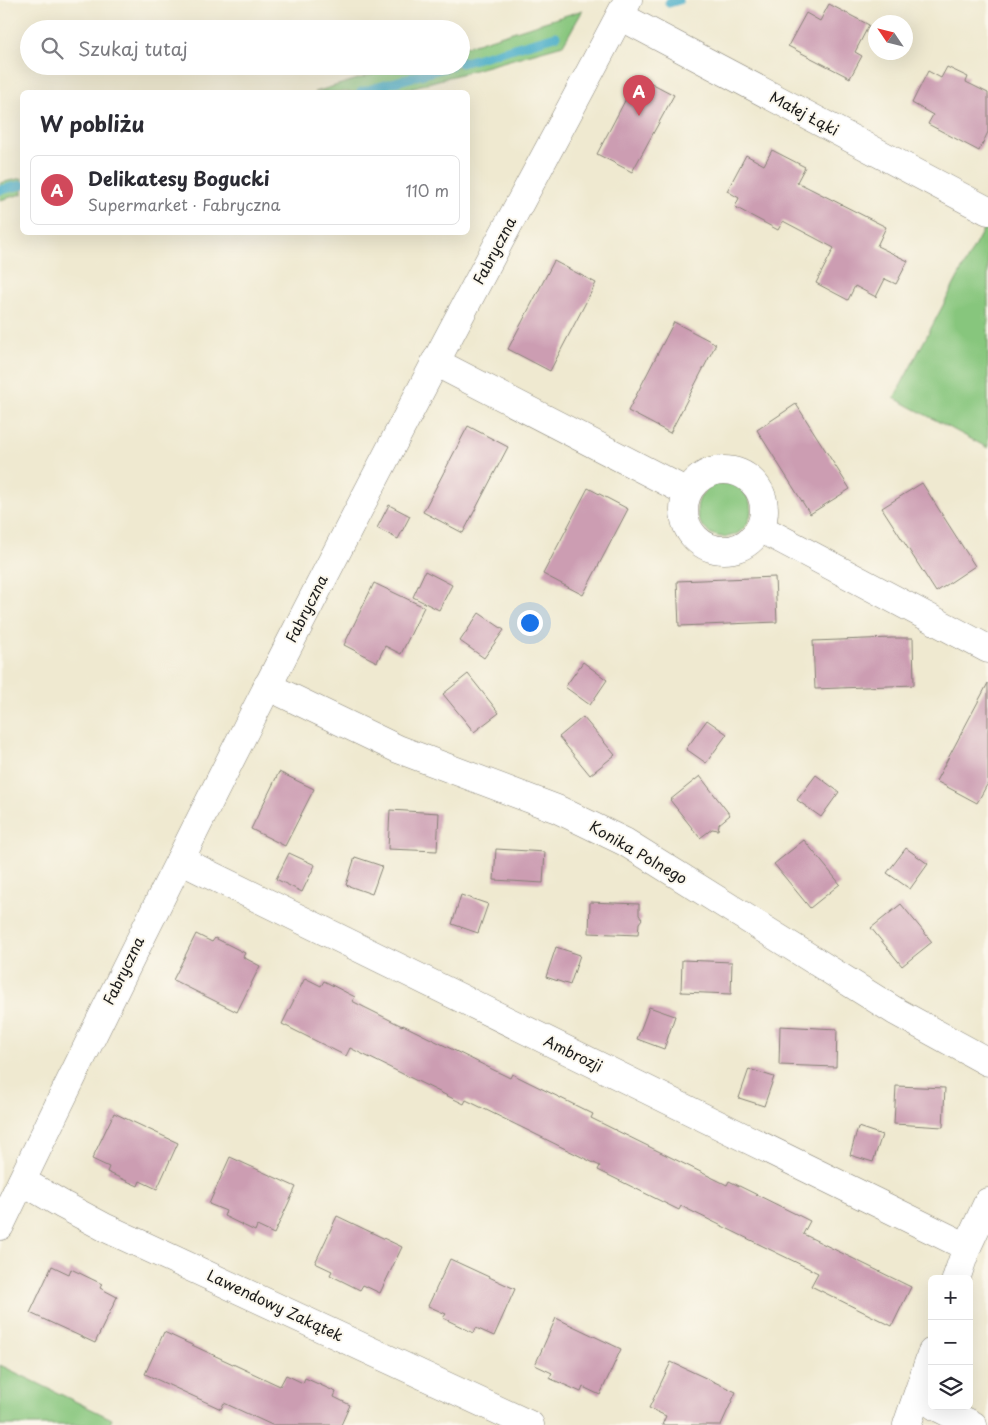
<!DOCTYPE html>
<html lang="pl">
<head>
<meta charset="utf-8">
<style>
	:root { --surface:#fff; --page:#f7f7f7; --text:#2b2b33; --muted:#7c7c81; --line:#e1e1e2; --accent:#d1495b }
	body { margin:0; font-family:"Playpen Sans",sans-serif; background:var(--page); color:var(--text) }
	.controls { position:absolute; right:15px; bottom:15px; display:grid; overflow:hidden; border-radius:8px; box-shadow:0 5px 20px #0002 }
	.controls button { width:45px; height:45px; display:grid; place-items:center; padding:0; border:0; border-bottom:1px solid var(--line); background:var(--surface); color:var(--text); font:25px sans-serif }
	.compass { position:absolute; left:868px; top:15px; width:45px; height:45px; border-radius:50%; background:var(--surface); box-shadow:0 5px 20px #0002; rotate:305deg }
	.you { position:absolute; left:529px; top:622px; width:18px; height:18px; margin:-12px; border:4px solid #fff; border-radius:50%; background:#1a73e8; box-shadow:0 0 0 8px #1a73e833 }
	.badge { display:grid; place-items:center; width:32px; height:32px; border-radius:50%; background:var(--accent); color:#fff; font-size:16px; font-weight:700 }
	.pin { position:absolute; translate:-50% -41px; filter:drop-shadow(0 1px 2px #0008) }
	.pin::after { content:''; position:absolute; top:26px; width:18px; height:15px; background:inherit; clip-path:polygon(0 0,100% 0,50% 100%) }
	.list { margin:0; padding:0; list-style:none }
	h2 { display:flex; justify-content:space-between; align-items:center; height:65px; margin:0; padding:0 20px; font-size:21px }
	h2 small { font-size:16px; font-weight:400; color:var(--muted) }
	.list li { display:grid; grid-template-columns:32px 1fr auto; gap:15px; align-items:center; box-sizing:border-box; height:70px; margin:0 10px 10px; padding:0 10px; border:1px solid var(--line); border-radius:8px }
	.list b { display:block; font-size:19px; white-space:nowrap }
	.list p { margin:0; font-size:16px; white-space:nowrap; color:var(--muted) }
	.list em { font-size:16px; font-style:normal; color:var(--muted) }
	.icon { flex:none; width:28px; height:28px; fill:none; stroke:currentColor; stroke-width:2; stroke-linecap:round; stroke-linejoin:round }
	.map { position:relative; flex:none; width:988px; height:1425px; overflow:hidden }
	.search { position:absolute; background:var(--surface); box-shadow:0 5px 20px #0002; left:20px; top:20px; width:450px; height:55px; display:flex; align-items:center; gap:12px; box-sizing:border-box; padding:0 18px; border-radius:28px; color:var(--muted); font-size:19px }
	.panel { position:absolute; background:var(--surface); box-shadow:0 5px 20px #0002; left:20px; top:90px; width:450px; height:145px; border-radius:8px }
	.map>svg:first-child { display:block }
</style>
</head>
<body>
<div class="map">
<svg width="988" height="1425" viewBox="0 0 988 1425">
	<rect width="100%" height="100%" fill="#fbf7ec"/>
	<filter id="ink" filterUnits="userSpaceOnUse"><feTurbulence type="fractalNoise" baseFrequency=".02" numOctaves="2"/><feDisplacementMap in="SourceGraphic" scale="10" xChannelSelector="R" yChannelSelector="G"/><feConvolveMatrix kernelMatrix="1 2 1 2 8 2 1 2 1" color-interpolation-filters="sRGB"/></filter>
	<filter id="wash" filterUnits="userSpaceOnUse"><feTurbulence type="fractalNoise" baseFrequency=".0096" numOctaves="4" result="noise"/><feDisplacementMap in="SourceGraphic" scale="20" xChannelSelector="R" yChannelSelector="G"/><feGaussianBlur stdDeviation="1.12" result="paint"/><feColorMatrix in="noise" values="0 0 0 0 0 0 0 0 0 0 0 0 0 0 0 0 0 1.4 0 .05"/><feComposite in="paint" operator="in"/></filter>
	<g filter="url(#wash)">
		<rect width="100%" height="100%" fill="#efe9d0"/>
		<!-- green -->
		<g fill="#87c67d" stroke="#52714c">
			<polygon points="583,10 563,45 396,92 315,92 400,66 461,66 461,48"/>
			<polygon points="22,178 22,194 0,200 0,183"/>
			<polygon points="984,228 988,230 988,448 894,398"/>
			<circle cx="724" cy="510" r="27"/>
			<polygon points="0,1365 112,1419 109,1425 0,1425"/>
		</g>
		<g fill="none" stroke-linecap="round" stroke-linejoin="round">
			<!-- stream -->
			<g stroke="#48adc7" stroke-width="9">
				<polyline points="669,3 679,0"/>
				<polyline points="461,63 556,36"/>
				<polyline points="361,92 451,66"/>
				<polyline points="0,190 22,185"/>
			</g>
		</g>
		<g id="blocks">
			<!-- building -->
			<g fill="#cc9db2">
				<polygon points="829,4 869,25 855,52 862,56 850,78 788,46 806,13 820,21"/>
				<polygon points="947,67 968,77 966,82 988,93 988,132 979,151 928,124 933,115 912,103 928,71 941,78"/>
				<polygon points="638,76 674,95 632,172 597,154"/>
				<polygon points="772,150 805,167 797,182 886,227 877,246 908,261 896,284 885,279 876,297 855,286 848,300 816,283 834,248 783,221 778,230 735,207 739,198 727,191 746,155 764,165"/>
				<polygon points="554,261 596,283 550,371 508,349"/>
				<polygon points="674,322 716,344 670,433 628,411"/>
				<polygon points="796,404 850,489 810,514 757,430"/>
				<polygon points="468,426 508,447 463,533 423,512"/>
				<polygon points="922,483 975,566 936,592 882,508"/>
				<polygon points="588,488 628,509 583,595 543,574"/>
				<polygon points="389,505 410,516 398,539 377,528"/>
				<polygon points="425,571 452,585 439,610 413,597"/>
				<polygon points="775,577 777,622 679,626 677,581"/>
				<polygon points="374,583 424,607 401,654 385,646 377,662 344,645"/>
				<polygon points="479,613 504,630 484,658 460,641"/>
				<polygon points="892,638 913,638 914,685 815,689 813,641"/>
				<polygon points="583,662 607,680 590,705 565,687"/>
				<polygon points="468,674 499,713 474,732 443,694"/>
				<polygon points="988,683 988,783 977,803 936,781"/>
				<polygon points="583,717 615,755 590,775 559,737"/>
				<polygon points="707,720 727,734 706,763 686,749"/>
				<polygon points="279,772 314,789 285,846 251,829"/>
				<polygon points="816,775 839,792 821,817 797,800"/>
				<polygon points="700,776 730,815 719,824 718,830 712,829 700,838 670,800"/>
				<polygon points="390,810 439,813 437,851 388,849"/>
				<polygon points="804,840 840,884 810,908 774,864"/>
				<polygon points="906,848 928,864 910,889 887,873"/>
				<polygon points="496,849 545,852 543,883 494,880"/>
				<polygon points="289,853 315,865 302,892 276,879"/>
				<polygon points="355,857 382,866 372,894 346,885"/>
				<polygon points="461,895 488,904 478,933 452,924"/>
				<polygon points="590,902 639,904 639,915 642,919 639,923 638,935 589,933"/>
				<polygon points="901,904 932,942 902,966 871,928"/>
				<polygon points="196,934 212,942 215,938 245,953 243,957 260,966 237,1012 173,980"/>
				<polygon points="556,947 580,955 570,985 546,977"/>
				<polygon points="682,960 732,962 731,994 681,992"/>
				<polygon points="305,978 321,986 324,981 355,997 352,1001 402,1026 403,1025 510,1078 512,1074 593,1114 591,1118 727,1185 729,1181 810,1221 803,1234 911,1287 892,1326 811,1286 818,1273 681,1206 679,1210 598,1170 600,1166 466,1100 464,1104 350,1048 346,1056 282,1024"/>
				<polygon points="649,1007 675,1016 664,1049 637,1039"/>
				<polygon points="780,1026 837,1029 836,1067 779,1065"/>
				<polygon points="749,1069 774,1077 764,1106 739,1098"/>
				<polygon points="896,1086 945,1088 943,1127 894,1124"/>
				<polygon points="114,1113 178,1143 157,1189 140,1181 138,1186 107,1172 109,1167 92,1159"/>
				<polygon points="858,1127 882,1135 873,1162 850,1155"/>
				<polygon points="230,1157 296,1187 274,1234 257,1226 255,1231 224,1216 226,1211 209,1204"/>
				<polygon points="337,1216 402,1247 380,1293 363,1285 360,1290 330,1275 332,1271 315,1263"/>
				<polygon points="450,1259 515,1289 494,1336 476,1328 474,1333 443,1318 446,1314 428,1306"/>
				<polygon points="52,1266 69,1274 71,1269 102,1284 100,1288 117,1297 95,1343 30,1313"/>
				<polygon points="556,1318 621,1349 600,1395 583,1387 581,1392 549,1378 552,1373 535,1365"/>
				<polygon points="164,1332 280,1386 286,1375 303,1383 305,1378 336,1392 334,1397 350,1405 341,1425 272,1425 224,1403 221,1409 145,1374"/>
				<polygon points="671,1362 736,1392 721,1425 662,1425 666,1416 649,1408"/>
			</g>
		</g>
	</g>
	<g filter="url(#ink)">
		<use href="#blocks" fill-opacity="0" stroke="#868276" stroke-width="1"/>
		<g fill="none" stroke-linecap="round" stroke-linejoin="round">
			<defs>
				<g id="street">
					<polyline points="620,16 988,211"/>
					<polyline points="435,362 687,492"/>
					<circle cx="724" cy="510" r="40"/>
					<polyline points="760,528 988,649"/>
					<polyline points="267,686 398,749 557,809 625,842 895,1011 988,1062"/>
					<polyline points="180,860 967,1247"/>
					<polyline points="22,1181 63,1205 106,1228 530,1425"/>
					<path d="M 0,1226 C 139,937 284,651 433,367 C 497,244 564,122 628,0"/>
					<polyline points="956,1279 967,1247 988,1202"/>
					<polyline points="935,1406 973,1425"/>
					<polyline points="907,1425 932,1352"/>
				</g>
			</defs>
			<!-- street casing -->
			<use href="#street" stroke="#868276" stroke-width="29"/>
			<!-- street -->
			<use href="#street" stroke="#fff" stroke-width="28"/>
		</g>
	</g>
	<g text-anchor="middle" stroke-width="4" stroke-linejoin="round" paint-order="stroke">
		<!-- street labels -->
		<g font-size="15" fill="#1c1c1c" stroke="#fbf7ec">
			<text transform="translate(804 114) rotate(28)" y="5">Małej Łąki</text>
			<text transform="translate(495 251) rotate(-62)" y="5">Fabryczna</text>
			<text transform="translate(307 609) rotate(-63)" y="5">Fabryczna</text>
			<text transform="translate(638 853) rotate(30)" y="5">Konika Polnego</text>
			<text transform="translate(124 971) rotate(-64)" y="5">Fabryczna</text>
			<text transform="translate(573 1054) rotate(26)" y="5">Ambrozji</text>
			<text transform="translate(275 1306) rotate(25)" y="5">Lawendowy Zakątek</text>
		</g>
	</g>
</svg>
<div class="controls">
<button>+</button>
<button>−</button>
<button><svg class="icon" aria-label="layers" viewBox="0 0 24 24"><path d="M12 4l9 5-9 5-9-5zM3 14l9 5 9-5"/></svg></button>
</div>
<svg class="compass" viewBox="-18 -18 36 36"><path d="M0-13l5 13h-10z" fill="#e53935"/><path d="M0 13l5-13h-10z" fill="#7c7c81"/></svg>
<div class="you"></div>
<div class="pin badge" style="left:639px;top:116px">A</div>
<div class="search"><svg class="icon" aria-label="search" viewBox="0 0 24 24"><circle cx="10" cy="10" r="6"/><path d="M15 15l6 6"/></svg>Szukaj tutaj</div>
<section class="panel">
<h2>W pobliżu<small></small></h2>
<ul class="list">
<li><span class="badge">A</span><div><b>Delikatesy Bogucki</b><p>Supermarket · Fabryczna</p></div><em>110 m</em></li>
</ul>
</section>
</div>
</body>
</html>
